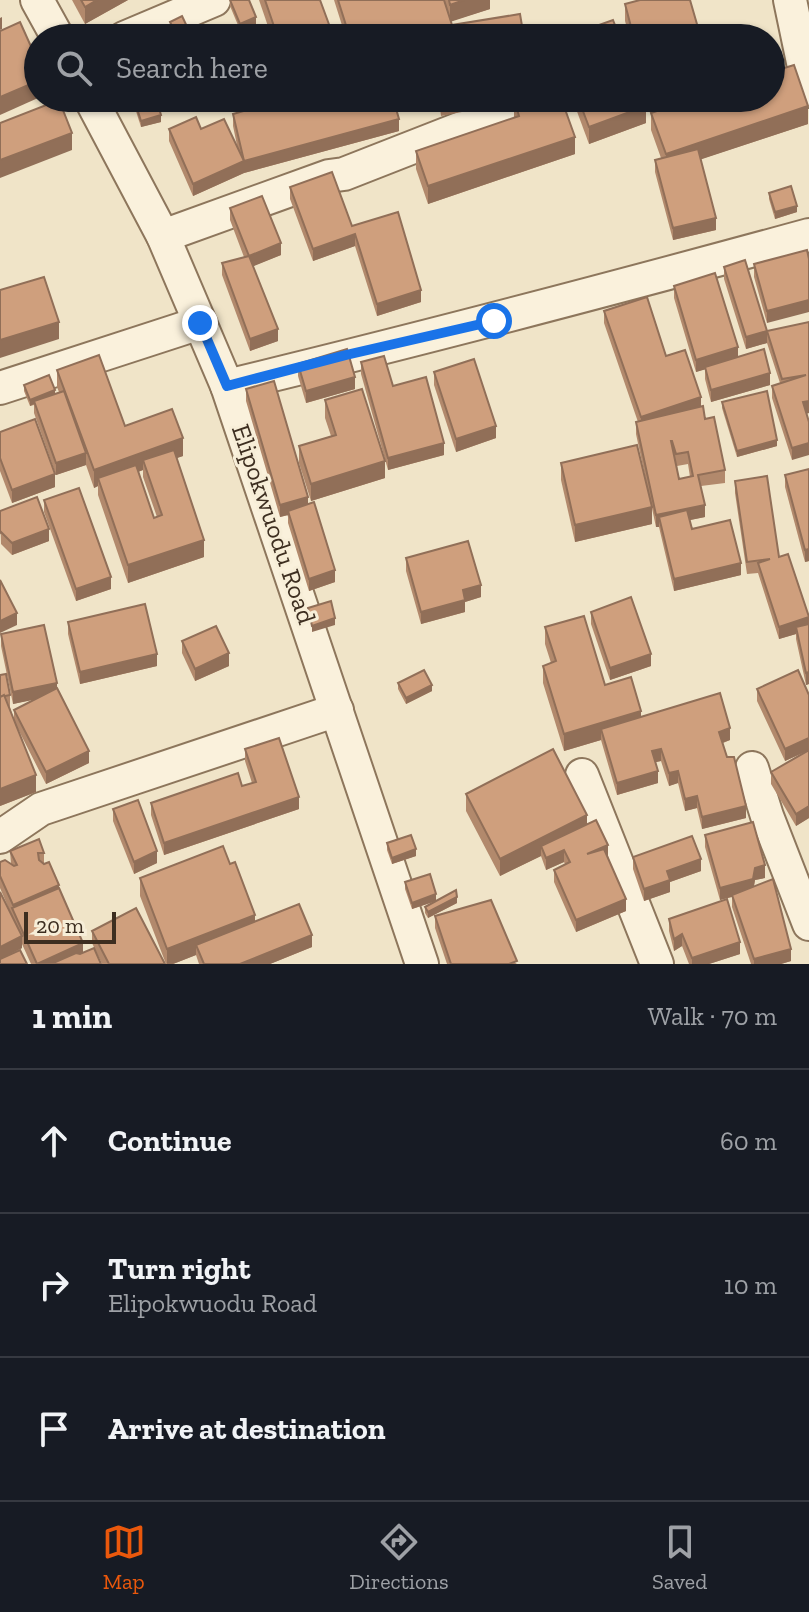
<!DOCTYPE html>
<html lang="en">
<head>
<meta charset="utf-8">
<style>
	:root { --surface:#171b24; --page:#242831; --text:#f1f3f6; --muted:#9ea1a6; --line:#363941; --accent:#ea580c }
	body { margin:0; font-family:"Zilla Slab",serif; background:var(--page); color:var(--text) }
	.scale { position:absolute; left:24px; bottom:20px; width:92px; box-sizing:border-box; padding-left:8px; border:4px solid #3d2e20; border-top:0; font-size:22px; line-height:28px; white-space:nowrap; color:#3d2e20; -webkit-text-stroke:6px #f7eed8; paint-order:stroke }
	.stop { position:absolute; width:24px; height:24px; margin:-18px; border:6px solid #1a73e8; border-radius:50%; background:#fff }
	.stop.end { background:#1a73e8; border-color:#fff; box-shadow:0 2px 8px #0008 }
	.list { margin:0; padding:0; list-style:none }
	h2 { display:flex; justify-content:space-between; align-items:center; height:104px; margin:0; padding:0 32px; font-size:34px }
	h2 small { font-size:26px; font-weight:400; color:var(--muted) }
	.list li { display:grid; grid-template-columns:52px 1fr auto; gap:24px; align-items:center; box-sizing:border-box; height:144px; padding:0 32px; border-top:2px solid var(--line) }
	.list b { display:block; font-size:30px; white-space:nowrap }
	.list p { margin:0; font-size:26px; white-space:nowrap; color:var(--muted) }
	.list em { font-size:26px; font-style:normal; color:var(--muted) }
	.icon { flex:none; width:44px; height:44px; fill:none; stroke:currentColor; stroke-width:2; stroke-linecap:round; stroke-linejoin:round }
	.map { position:relative; flex:none; width:809px; height:964px; overflow:hidden }
	.search { position:absolute; background:var(--surface); box-shadow:0 2px 6px #0004; left:24px; right:24px; top:24px; height:88px; display:flex; align-items:center; gap:20px; box-sizing:border-box; padding:0 28px; border-radius:44px; color:var(--muted); font-size:30px }
	.sheet { height:536px; background:var(--surface) }
	nav { display:flex; justify-content:space-around; align-items:center; box-sizing:border-box; height:112px; border-top:2px solid var(--line); background:var(--surface); font-size:22px; color:var(--muted) }
	nav a { display:grid; justify-items:center; gap:4px }
	nav .on { color:var(--accent) }
	.map>svg:first-child { display:block }
</style>
</head>
<body>
<div class="map">
<svg width="809" height="964" viewBox="0 0 809 964">
	<rect width="100%" height="100%" fill="#f0e4c8"/>
	<g fill="none" stroke-linecap="round" stroke-linejoin="round">
		<defs>
			<g id="minor">
				<polyline points="37,0 58,38"/>
				<polyline points="790,0 809,91"/>
				<polyline points="124,38 214,0"/>
				<polyline points="90,98 163,236 227,386 422,964"/>
				<polyline points="163,236 329,176 344,174 538,98"/>
				<path d="M 227,386 C 422,339 615,288 809,235"/>
				<polyline points="0,388 200,323"/>
				<polyline points="752,768 767,816 809,924"/>
				<polyline points="582,775 657,964"/>
				<polyline points="0,837 41,809 337,710"/>
			</g>
		</defs>
		<!-- minor casing -->
		<use href="#minor" stroke="#8d765c" stroke-width="36"/>
		<!-- minor -->
		<use href="#minor" stroke="#faf1dc" stroke-width="32"/>
	</g>
	<!-- wall -->
	<g fill="#b2896c" fill-rule="evenodd">
		<polygon points="72,0 128,0 85,24"/>
		<polygon points="230,0 256,24 240,30 230,6"/>
		<polygon points="259,0 320,0 334,38 272,38"/>
		<polygon points="334,0 490,0 490,9 451,21 452,25 524,38 346,38"/>
		<polygon points="625,4 701,38 630,38 625,21"/>
		<polygon points="170,22 190,38 175,38 170,28"/>
		<polygon points="279,98 344,98 345,102 351,100 350,98 393,98 399,131 244,173 193,196 169,141 169,129 201,129 238,150 233,126 233,114 279,101"/>
		<polygon points="393,98 467,98 467,111 441,116 439,100 397,108"/>
		<polygon points="572,98 643,98 646,123 589,144"/>
		<polygon points="646,98 771,98 808,124 701,159 716,230 673,240 655,172 655,160 661,158 651,130 651,113"/>
		<polygon points="134,99 161,122 141,127 134,105"/>
		<polygon points="514,99 575,154 428,204 416,169 416,151 514,118"/>
		<polygon points="290,187 352,226 421,302 377,316 355,246 313,261 290,199"/>
		<polygon points="769,193 797,212 775,219 769,199"/>
		<polygon points="230,208 281,255 253,266 278,341 250,351 222,275 222,263 244,257 230,220"/>
		<polygon points="807,250 767,323 754,277 754,264"/>
		<polygon points="724,267 767,331 809,322 809,413 806,413 792,460 772,398 772,386 780,383 767,343 746,349 724,279"/>
		<polygon points="674,286 738,357 770,385 711,402 705,379 705,369 696,372 674,298"/>
		<path d="M 604,311 L 666,356 L 701,407 L 725,470 L 725,483 L 701,486 L 705,517 L 690,520 L 692,529 L 741,575 L 674,591 L 659,527 L 656,527 L 636,434 L 636,422 L 638,422 L 604,323 ZM 688,464 L 690,477 L 679,479 L 677,466 Z"/>
		<polygon points="361,362 393,386 444,455 388,470 361,374"/>
		<polygon points="298,364 355,389 306,403 298,376"/>
		<path d="M 57,370 L 125,426 L 183,456 L 176,458 L 204,557 L 128,583 L 98,495 L 98,486 L 94,488 L 86,465 L 56,475 L 34,413 L 34,405 L 30,406 L 24,391 L 24,385 L 55,394 L 59,392 L 57,387 ZM 143,470 L 143,477 L 157,517 L 154,518 L 138,472 Z"/>
		<polygon points="434,372 496,438 456,452 434,385"/>
		<polygon points="246,389 308,504 335,582 309,591 288,523 288,515 280,517 246,401"/>
		<polygon points="325,400 385,478 311,501 299,463 299,446 331,436 325,418"/>
		<polygon points="722,402 777,446 737,457 722,408"/>
		<polygon points="0,432 55,487 12,503 0,471"/>
		<polygon points="561,463 652,524 575,542 561,480"/>
		<polygon points="809,469 809,561 805,562 785,487 785,475"/>
		<polygon points="735,481 779,557 809,617 809,684 806,685 796,639 796,634 779,639 758,573 747,574 735,493"/>
		<polygon points="44,500 111,589 76,601 44,512"/>
		<polygon points="0,511 49,541 12,555 1,544"/>
		<polygon points="406,558 481,597 465,602 465,612 421,624 406,571"/>
		<polygon points="591,612 651,666 610,680 591,624"/>
		<polygon points="68,622 157,666 80,684 68,634"/>
		<polygon points="545,627 605,685 641,717 730,740 723,743 746,818 702,829 697,808 685,811 678,783 669,786 661,761 655,762 658,783 617,795 601,740 564,751 543,683 543,666 551,663 545,644"/>
		<polygon points="1,634 57,688 89,763 46,784 17,727 36,792 0,806 0,675 10,695 10,707 14,721 14,710 35,699 13,704 1,646"/>
		<polygon points="182,641 229,666 195,681 182,653"/>
		<polygon points="798,670 809,695 809,818 796,826 771,784 771,772 807,751 785,761 757,701 757,689"/>
		<polygon points="398,683 432,691 406,704 398,689"/>
		<polygon points="245,749 299,809 164,855 151,815 151,803 242,786 252,783 245,761"/>
		<polygon points="466,794 587,824 608,856 626,911 576,932 554,882 554,870 565,864 564,862 546,870 541,856 500,876 466,811"/>
		<polygon points="113,809 157,863 134,874 113,821"/>
		<polygon points="705,835 765,878 755,880 754,886 791,961 781,964 751,964 732,907 732,897 720,900 705,847"/>
		<polygon points="387,843 416,856 392,864 387,850"/>
		<polygon points="10,851 44,853 44,864 59,889 83,953 101,964 31,964 22,944 22,948 5,957 0,964 12,916 0,888 0,862 11,864"/>
		<polygon points="633,857 701,871 670,882 670,892 644,901 633,869"/>
		<polygon points="140,878 255,921 312,947 270,964 199,964 196,955 173,964 166,964 140,896"/>
		<polygon points="405,882 436,901 457,903 428,918 425,913 425,907 436,901 412,909 405,889"/>
		<polygon points="435,916 517,964 447,964 435,928"/>
		<polygon points="669,919 740,954 709,964 689,964 682,946 674,951 669,931"/>
		<polygon points="92,931 165,964 102,964 92,943"/>
	</g>
	<!-- shaded-wall -->
	<g fill="#916f58">
		<polygon points="97,0 128,0 85,24 85,7"/>
		<polygon points="464,0 490,0 490,9 450,22 450,5"/>
		<polygon points="2,17 2,29 0,30 0,18"/>
		<polygon points="256,17 256,24 240,30 240,24"/>
		<polygon points="452,25 448,38 400,38"/>
		<polygon points="190,33 190,38 179,38"/>
		<polygon points="38,81 38,98 0,115 0,97"/>
		<polygon points="216,98 236,98 216,104"/>
		<polygon points="650,98 706,98 650,113"/>
		<polygon points="646,106 646,123 589,144 589,127"/>
		<polygon points="808,106 808,124 666,171 666,154"/>
		<polygon points="161,115 161,122 141,127 141,121"/>
		<polygon points="399,119 399,131 244,173 193,196 193,184 244,161"/>
		<polygon points="72,133 72,150 0,178 0,160"/>
		<polygon points="575,137 575,154 428,204 428,186"/>
		<polygon points="797,206 797,212 775,219 775,212"/>
		<polygon points="716,218 716,230 673,240 673,228"/>
		<polygon points="355,234 355,246 313,261 313,249"/>
		<polygon points="281,243 281,255 249,268 249,256"/>
		<polygon points="421,290 421,302 377,316 377,304"/>
		<polygon points="809,300 809,312 767,323 767,311"/>
		<polygon points="59,322 59,339 0,358 0,340"/>
		<polygon points="278,329 278,341 250,351 250,339"/>
		<polygon points="767,331 767,343 746,349 746,337"/>
		<polygon points="738,347 738,360 696,372 696,360"/>
		<polygon points="770,373 770,385 711,402 711,390"/>
		<polygon points="355,377 355,389 306,403 306,391"/>
		<polygon points="55,390 55,396 34,401 34,404 30,406 30,400"/>
		<polygon points="701,397 701,409 641,429 641,417"/>
		<polygon points="809,401 809,413 803,415 803,402"/>
		<polygon points="496,426 496,438 456,452 456,439"/>
		<polygon points="183,438 183,456 146,469 143,460 143,470 101,485 98,478 98,486 94,488 94,470"/>
		<polygon points="777,440 777,446 737,457 737,451"/>
		<polygon points="444,443 444,455 388,470 388,458"/>
		<polygon points="809,443 809,455 792,460 792,448"/>
		<polygon points="86,453 86,465 56,475 56,463"/>
		<polygon points="385,461 385,478 311,501 311,484"/>
		<polygon points="55,474 55,487 12,503 12,490"/>
		<polygon points="308,497 308,509 288,511 288,515 280,517 280,505"/>
		<polygon points="705,505 705,517 661,526 659,517 659,527 656,527 656,515"/>
		<polygon points="652,507 652,524 575,542 575,525"/>
		<polygon points="49,529 49,541 12,555 12,543"/>
		<polygon points="204,540 204,557 128,583 128,565"/>
		<polygon points="809,549 809,561 805,562 805,550"/>
		<polygon points="741,563 741,575 674,591 674,579"/>
		<polygon points="335,570 335,582 309,591 309,579"/>
		<polygon points="111,577 111,589 76,601 76,589"/>
		<polygon points="481,585 481,597 465,602 465,612 421,624 421,612 463,590"/>
		<polygon points="17,613 17,625 0,633 0,621"/>
		<polygon points="809,617 809,629 796,627 796,634 779,639 779,627"/>
		<polygon points="335,618 335,625 312,632 312,626"/>
		<polygon points="229,653 229,666 195,681 195,669"/>
		<polygon points="157,654 157,666 80,684 80,672"/>
		<polygon points="651,654 651,666 610,680 610,668"/>
		<polygon points="809,672 809,684 806,685 806,673"/>
		<polygon points="57,683 57,695 13,704 13,692"/>
		<polygon points="432,685 432,691 406,704 406,698"/>
		<polygon points="641,711 641,728 601,729 601,740 564,751 564,734"/>
		<polygon points="730,728 730,740 719,744 719,732"/>
		<polygon points="809,738 809,750 785,761 785,749"/>
		<polygon points="661,749 661,761 652,763 652,751"/>
		<polygon points="89,751 89,763 46,784 46,772"/>
		<polygon points="658,771 658,783 617,795 617,783"/>
		<polygon points="678,771 678,783 669,786 669,773"/>
		<polygon points="36,775 36,792 0,806 0,789"/>
		<polygon points="697,796 697,808 685,811 685,799"/>
		<polygon points="299,797 299,809 164,855 164,843"/>
		<polygon points="746,806 746,818 702,829 702,817"/>
		<polygon points="809,806 809,818 796,826 796,814"/>
		<polygon points="587,815 587,832 541,846 541,856 500,876 500,859"/>
		<polygon points="608,845 608,857 587,854"/>
		<polygon points="416,849 416,856 392,864 392,858"/>
		<polygon points="564,850 564,862 546,870 546,858"/>
		<polygon points="157,851 157,863 134,874 134,862"/>
		<polygon points="701,859 701,871 670,882 670,892 644,901 644,889 667,871"/>
		<polygon points="765,865 765,878 755,880 753,891 720,900 720,888 755,868"/>
		<polygon points="59,885 59,897 13,910 13,905"/>
		<polygon points="436,894 436,901 412,909 412,903"/>
		<polygon points="457,897 457,903 428,918 428,912"/>
		<polygon points="626,899 626,911 576,932 576,920"/>
		<polygon points="255,915 255,932 196,945 196,955 173,964 167,964 167,949"/>
		<polygon points="682,934 682,946 674,951 674,939"/>
		<polygon points="312,935 312,947 270,964 240,964"/>
		<polygon points="22,936 22,948 0,959 0,947"/>
		<polygon points="740,942 740,954 709,964 692,964 692,958"/>
		<polygon points="83,943 83,956 64,964 37,964"/>
		<polygon points="791,949 791,961 781,964 754,964 754,959"/>
	</g>
	<!-- building -->
	<g fill="#cf9f7d" stroke="#916f58" stroke-width="2" fill-rule="evenodd">
		<polygon points="81,0 97,0 85,7"/>
		<polygon points="230,0 249,0 256,17 240,24"/>
		<polygon points="265,0 320,0 334,38 278,38"/>
		<polygon points="338,0 444,0 452,25 400,38 350,38"/>
		<polygon points="449,0 464,0 450,5"/>
		<polygon points="640,0 690,0 701,38 634,38 625,4"/>
		<polygon points="520,14 524,38 433,38 444,35 452,25"/>
		<polygon points="182,16 190,33 178,38 170,22"/>
		<polygon points="613,20 620,38 575,38 574,34"/>
		<polygon points="20,22 38,62 38,81 0,97 0,31"/>
		<polygon points="164,26 168,36 160,38 156,30"/>
		<polygon points="263,33 264,38 248,38"/>
		<polygon points="794,65 808,106 666,154 651,113 695,98 771,98 771,72"/>
		<polygon points="137,98 156,98 161,115 141,121 134,99"/>
		<polygon points="281,98 344,98 345,102 354,98 393,98 399,119 244,161 233,114 282,100"/>
		<polygon points="440,98 467,98 467,99 441,104"/>
		<polygon points="516,98 561,98 575,137 428,186 416,151 519,116 514,99"/>
		<polygon points="578,98 643,98 646,106 589,127"/>
		<polygon points="59,100 72,133 0,160 0,123"/>
		<polygon points="196,117 201,129 224,119 244,161 193,184 169,129"/>
		<polygon points="698,149 716,218 673,228 655,160"/>
		<polygon points="332,172 352,226 398,212 421,290 377,304 355,234 313,249 290,187"/>
		<polygon points="791,186 797,206 775,212 769,193"/>
		<polygon points="262,196 281,243 249,256 230,208"/>
		<polygon points="807,250 809,259 809,300 767,311 754,264"/>
		<polygon points="249,256 278,329 250,339 222,263"/>
		<polygon points="745,260 767,331 746,337 724,267"/>
		<polygon points="715,273 738,347 696,360 674,286"/>
		<polygon points="44,277 59,322 0,340 0,290"/>
		<polygon points="647,297 666,356 685,350 701,397 641,417 604,311"/>
		<polygon points="809,322 809,401 803,402 809,422 809,443 792,448 772,386 806,375 782,379 767,331"/>
		<polygon points="347,349 355,377 306,391 298,364"/>
		<polygon points="764,349 770,373 711,390 705,367"/>
		<polygon points="99,355 125,426 172,409 183,438 94,470 57,370"/>
		<polygon points="384,356 393,386 426,377 444,443 388,458 361,362"/>
		<polygon points="474,359 496,426 456,439 434,372"/>
		<polygon points="49,375 55,390 30,400 24,385"/>
		<polygon points="274,381 308,497 280,505 246,389"/>
		<polygon points="362,389 385,461 311,484 299,446 336,435 325,400"/>
		<polygon points="64,391 86,453 56,463 34,401"/>
		<polygon points="767,391 777,440 737,451 722,402"/>
		<path d="M 703,406 L 705,419 L 714,417 L 725,470 L 698,475 L 705,505 L 656,515 L 636,422 ZM 671,441 L 672,441 L 676,454 L 688,452 L 693,476 L 679,479 Z"/>
		<polygon points="35,419 55,474 12,490 0,458 0,432"/>
		<polygon points="637,445 652,507 575,525 561,463"/>
		<polygon points="174,450 204,540 128,565 98,478 136,465 154,518 162,515 143,460"/>
		<polygon points="809,469 809,549 805,550 785,475"/>
		<polygon points="767,476 779,557 788,554 809,617 779,627 758,563 770,559 747,562 735,481"/>
		<polygon points="79,488 111,577 76,589 44,500"/>
		<polygon points="37,497 49,529 12,543 1,532 0,533 0,511"/>
		<polygon points="314,502 335,570 309,579 288,511"/>
		<polygon points="687,510 692,529 730,520 741,563 674,579 659,517"/>
		<polygon points="468,541 481,585 463,590 465,600 421,612 406,558"/>
		<polygon points="0,580 17,613 0,621"/>
		<polygon points="631,597 651,654 610,668 591,612"/>
		<polygon points="331,601 335,618 312,626 308,608"/>
		<polygon points="145,604 157,654 80,672 68,622"/>
		<polygon points="584,616 605,685 631,677 641,711 564,734 543,666 556,661 545,627"/>
		<polygon points="809,624 809,672 806,673 796,627"/>
		<polygon points="44,625 57,683 13,692 1,634"/>
		<polygon points="216,626 229,653 195,669 182,641"/>
		<polygon points="424,670 432,685 406,698 398,683"/>
		<polygon points="798,670 809,695 809,738 785,749 757,689"/>
		<polygon points="6,674 10,695 0,697 0,675"/>
		<polygon points="57,688 89,751 46,772 14,710"/>
		<polygon points="720,693 730,728 719,732 727,757 734,757 746,806 702,817 697,796 685,799 678,771 669,773 661,749 652,751 658,771 617,783 601,729"/>
		<polygon points="4,695 36,775 0,789 0,697"/>
		<polygon points="279,738 299,797 164,843 151,803 238,773 242,786 256,782 245,749"/>
		<polygon points="553,749 587,815 500,859 466,794"/>
		<polygon points="809,750 809,806 796,814 771,772"/>
		<polygon points="138,800 157,851 134,862 113,809"/>
		<polygon points="596,820 608,845 587,854 604,849 626,899 576,920 554,870 570,862 564,850 546,858 541,846"/>
		<polygon points="753,822 765,865 755,868 753,879 720,888 705,835"/>
		<polygon points="411,835 416,849 392,858 387,843"/>
		<polygon points="692,836 701,859 667,871 670,880 644,889 633,857"/>
		<polygon points="39,839 44,853 38,853 39,860 44,864 49,862 59,885 13,905 0,876 0,862 5,860 14,866 17,865 10,851"/>
		<polygon points="223,846 230,864 235,862 255,915 167,949 140,878"/>
		<polygon points="430,874 436,894 412,903 405,882"/>
		<polygon points="773,879 791,949 754,959 732,895"/>
		<polygon points="59,888 83,943 37,964 12,908"/>
		<polygon points="456,890 457,897 428,912 425,907"/>
		<polygon points="0,892 22,936 0,947"/>
		<polygon points="727,899 740,942 692,958 682,934 674,939 669,919"/>
		<polygon points="491,900 517,961 509,964 451,964 435,916"/>
		<polygon points="299,904 312,935 240,964 204,964 196,945"/>
		<polygon points="136,908 165,964 109,964 92,931"/>
		<polygon points="94,948 101,964 51,964 76,953 80,954"/>
		<polygon points="20,950 27,964 0,964 0,959"/>
	</g>
	<g fill="none" stroke-linecap="round" stroke-linejoin="round">
		<!-- route -->
		<polyline stroke="#1a73e8" stroke-width="10" points="200,323 227,386 346,355 494,321"/>
	</g>
	<g text-anchor="middle" stroke-width="6" stroke-linejoin="round" paint-order="stroke">
		<!-- street labels -->
		<g font-size="26" fill="#3d2e20" stroke="#f7eed8">
			<text transform="translate(274 524) rotate(71)" y="9">Elipokwuodu Road</text>
		</g>
	</g>
</svg>
<div class="scale">20 m</div>
<div class="stop" style="left:494px;top:321px"></div>
<div class="stop end" style="left:200px;top:323px"></div>
<div class="search"><svg class="icon" aria-label="search" viewBox="0 0 24 24"><circle cx="10" cy="10" r="6"/><path d="M15 15l6 6"/></svg>Search here</div>
</div>
<section class="sheet">
<h2>1 min<small>Walk · 70 m</small></h2>
<ul class="list">
<li><svg class="icon" aria-label="ahead" viewBox="0 0 24 24"><path d="M12 20V5M6 11l6-6 6 6"/></svg><div><b>Continue</b></div><em>60 m</em></li>
<li><svg class="icon" aria-label="right" viewBox="0 0 24 24"><path d="M7 20v-9h11M14 6l5 5-5 5"/></svg><div><b>Turn right</b><p>Elipokwuodu Road</p></div><em>10 m</em></li>
<li><svg class="icon" aria-label="arrive" viewBox="0 0 24 24"><path d="M6 21V4h12l-3 4 3 4H6"/></svg><div><b>Arrive at destination</b></div></li>
</ul>
</section>
<nav>
<a class="on"><svg class="icon" aria-label="map" viewBox="0 0 24 24"><path d="M3 6l6-2 6 2 6-2v14l-6 2-6-2-6 2zM9 4v14M15 6v14"/></svg>Map</a>
<a><svg class="icon" aria-label="directions" viewBox="0 0 24 24"><path d="M12 3l9 9-9 9-9-9zM9 14v-3h6M13 9l2 2-2 2"/></svg>Directions</a>
<a><svg class="icon" aria-label="saved" viewBox="0 0 24 24"><path d="M7 4h10v16l-5-4-5 4z"/></svg>Saved</a>
</nav>
</body>
</html>
